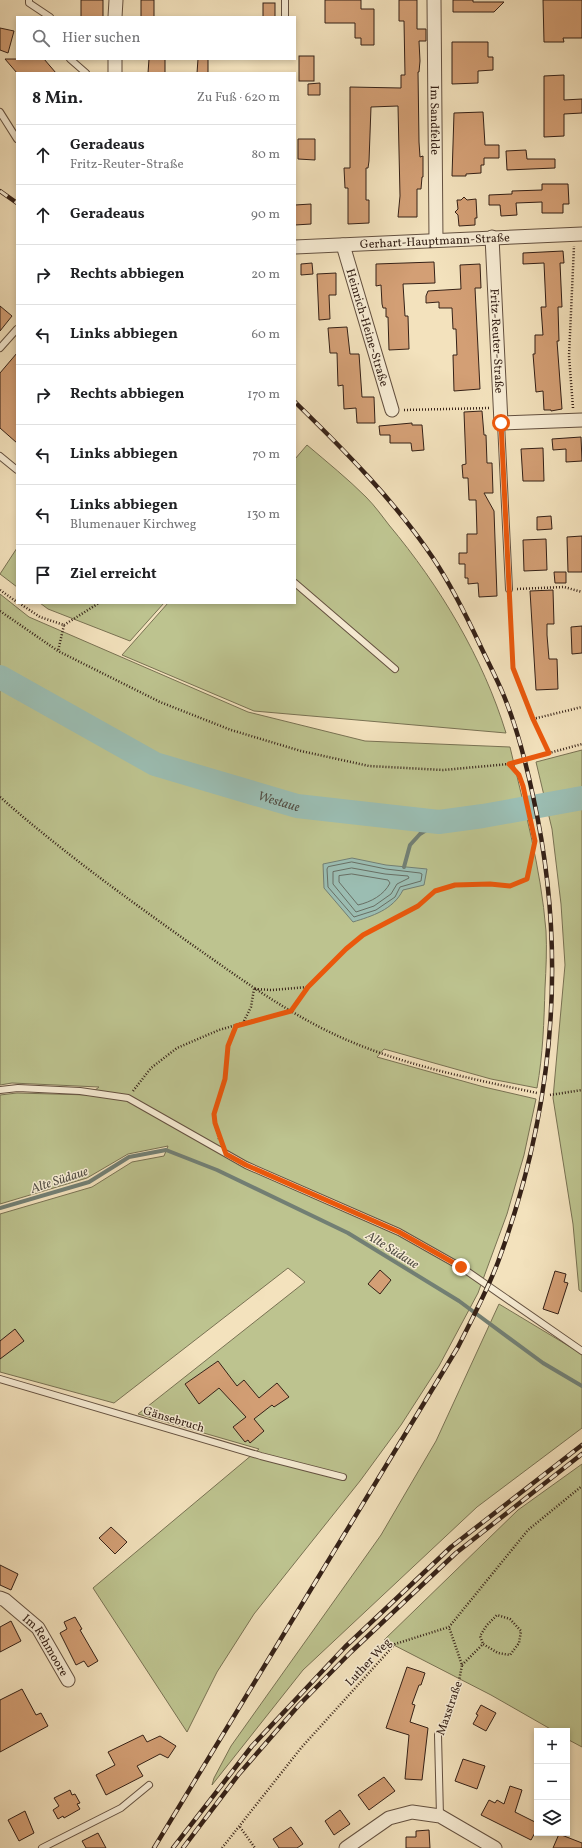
<!DOCTYPE html>
<html lang="de">
<head>
<meta charset="utf-8">
<style>
	:root { --surface:#fff; --page:#f2f2f2; --text:#202124; --muted:#757577; --line:#e0e0e0 }
	body { margin:0; font-family:Vollkorn,serif; background:var(--page); color:var(--text) }
	.controls { position:absolute; right:12px; bottom:12px; display:grid; overflow:hidden; border-radius:0px; box-shadow:0 2px 6px #0003 }
	.controls button { width:36px; height:36px; display:grid; place-items:center; padding:0; border:0; border-bottom:1px solid var(--line); background:var(--surface); color:var(--text); font:20px sans-serif }
	.stop { position:absolute; width:12px; height:12px; margin:-9px; border:3px solid #ea580c; border-radius:50%; background:#fff }
	.stop.end { background:#ea580c; border-color:#fff; box-shadow:0 1px 4px #0008 }
	.list { margin:0; padding:0; list-style:none }
	h2 { display:flex; justify-content:space-between; align-items:center; height:52px; margin:0; padding:0 16px; font-size:17px }
	h2 small { font-size:13px; font-weight:400; color:var(--muted) }
	.list li { display:grid; grid-template-columns:26px 1fr auto; gap:12px; align-items:center; box-sizing:border-box; height:60px; padding:0 16px; border-top:1px solid var(--line) }
	.list b { display:block; font-size:15px; white-space:nowrap }
	.list p { margin:0; font-size:13px; white-space:nowrap; color:var(--muted) }
	.list em { font-size:13px; font-style:normal; color:var(--muted) }
	.icon { flex:none; width:22px; height:22px; fill:none; stroke:currentColor; stroke-width:2; stroke-linecap:round; stroke-linejoin:round }
	.map { position:relative; flex:none; width:582px; height:1848px; overflow:hidden }
	.search { position:absolute; background:var(--surface); box-shadow:0 2px 6px #0003; left:16px; top:16px; width:280px; height:44px; display:flex; align-items:center; gap:10px; box-sizing:border-box; padding:0 14px; border-radius:0px; color:var(--muted); font-size:15px }
	.panel { position:absolute; background:var(--surface); box-shadow:0 2px 6px #0003; left:16px; top:72px; width:280px; height:532px; border-radius:0px }
	.map>svg:first-child { display:block }
</style>
</head>
<body>
<div class="map">
<svg width="582" height="1848" viewBox="0 0 582 1848">
	<rect width="100%" height="100%" fill="#f3e2bd"/>
	<filter id="stains"><feTurbulence type="fractalNoise" baseFrequency=".005" numOctaves="4"/><feColorMatrix values="0 0 0 0 .2 0 0 0 0 .09 0 0 0 0 .02 0 0 0 .5 -.17"/></filter>
	<radialGradient id="worn" r=".72"><stop offset=".6" stop-color="#630" stop-opacity="0"/><stop offset="1" stop-color="#630" stop-opacity=".3"/></radialGradient>
	<!-- green -->
	<g fill="#bdc38f" stroke="#797253">
		<path d="M 307,445 C 327,462 348,479 366,497 C 375,506 382,516 389,525 C 440,586 483,658 506,733 L 254,711 L 122,655 L 168,603 L 295,603 L 295,459 Z"/>
		<polygon points="17,548 17,587 0,574"/>
		<path d="M 0,594 L 29,617 L 248,712 L 365,741 L 510,747 C 524,807 541,868 546,931 C 547,949 546,969 545,988 C 544,1021 543,1055 537,1088 L 491,1079 L 384,1049 L 377,1057 L 484,1087 L 536,1099 L 524,1155 L 507,1214 L 478,1293 L 439,1366 L 401,1425 L 360,1481 L 254,1614 L 217,1672 L 187,1732 L 93,1588 L 259,1449 L 138,1414 L 305,1282 L 288,1268 L 114,1403 L 0,1372 L 0,1214 L 92,1187 L 132,1162 L 164,1156 L 168,1146 L 128,1154 L 87,1178 L 0,1204 L 0,1095 L 17,1093 L 89,1095 L 99,1087 L 12,1083 L 0,1085 Z"/>
		<polygon points="40,603 164,603 130,641 48,609"/>
		<polygon points="582,750 582,1292 579,1290 573,1224 553,1098 565,965 561,904 552,829 536,762"/>
		<polygon points="499,1304 582,1354 582,1428 477,1507 303,1670 212,1785 214,1778 231,1746 381,1535 436,1441"/>
		<polygon points="582,1464 582,1747 567,1739 567,1731 554,1731 491,1695 384,1640 518,1510"/>
	</g>
	<!-- water -->
	<path fill="#9bbdb2" stroke="#727f74" d="M 352,858 L 386,865 L 427,869 L 424,885 L 403,890 C 393,910 372,916 353,922 L 324,888 L 323,864 Z"/>
	<g fill="none" stroke-linecap="round" stroke-linejoin="round">
		<!-- shore -->
		<g stroke="#686f64" stroke-width="1">
			<polygon points="352,862 386,869 420,873 422,874 421,881 400,887 395,897 376,910 354,917 328,887 327,869 328,867"/>
			<polygon points="352,868 385,874 408,876 409,878 397,884 391,894 374,906 356,912 333,884 333,872"/>
			<path d="M 352,874 L 388,880 L 390,883 C 384,895 371,902 358,905 L 339,882 L 339,876 Z"/>
		</g>
		<!-- stream -->
		<g stroke="#727f74" stroke-width="4">
			<polyline points="404,867 410,845 420,834 439,822"/>
			<polyline points="0,1208 89,1182 129,1157 166,1150 217,1170 348,1233 459,1301 543,1363 582,1386"/>
		</g>
		<!-- river -->
		<path stroke="#9bbdb2" stroke-width="24" id="s1" d="M 0,677 L 155,764 L 297,806 L 439,822 L 483,816 L 582,798"/>
	</g>
	<!-- building -->
	<g fill="#d39f75" stroke="#352117">
		<rect x="81" y="0" width="22" height="17"/>
		<rect x="141" y="0" width="13" height="17"/>
		<polygon points="325,0 361,0 361,9 374,9 374,45 361,45 361,38 355,38 355,23 325,23"/>
		<polygon points="399,0 417,0 417,29 426,29 426,41 419,41 420,61 419,72 418,72 419,142 420,157 423,156 423,177 422,177 421,189 417,189 417,217 398,217 400,196 398,106 371,107 369,161 368,168 366,168 366,200 369,200 369,223 348,224 348,188 345,188 344,168 350,168 350,87 401,88 401,75 405,75 404,21 399,21"/>
		<polygon points="453,0 473,0 473,2 504,2 494,12 453,12"/>
		<polygon points="543,0 582,0 582,38 563,38 564,42 544,42"/>
		<rect x="263" y="3" width="12" height="14"/>
		<polygon points="0,28 14,31 8,53 0,50"/>
		<polygon points="452,42 488,42 488,57 493,57 493,70 478,71 478,83 452,84"/>
		<rect x="299" y="56" width="15" height="25"/>
		<polygon points="5,59 44,59 56,73 17,73"/>
		<polygon points="149,59 165,59 165,73 148,73"/>
		<polygon points="198,59 208,59 208,73 197,73"/>
		<polygon points="564,75 564,100 582,99 582,113 564,114 564,136 544,137 544,76"/>
		<polygon points="320,83 320,95 308,95 308,84"/>
		<polygon points="483,112 485,145 499,145 499,158 484,158 484,165 481,165 481,173 466,174 466,176 452,176 454,113"/>
		<polygon points="298,139 315,139 315,160 298,159"/>
		<polygon points="526,150 527,159 555,159 555,168 507,170 506,151"/>
		<polygon points="542,184 568,184 569,204 563,204 563,213 542,213 542,202 516,203 517,215 501,216 500,205 489,205 489,195 512,194 512,191 542,190"/>
		<polygon points="464,197 467,200 476,199 477,218 475,218 475,225 459,226 458,215 455,212 458,209 457,200 461,200"/>
		<polygon points="311,204 311,224 295,225 295,205"/>
		<polygon points="563,251 564,263 560,263 562,307 558,307 559,341 557,341 562,409 551,411 551,410 544,410 543,391 536,392 533,354 535,354 535,335 543,335 541,307 546,307 544,263 523,264 523,253"/>
		<polygon points="434,262 435,283 403,284 405,316 408,316 409,349 389,350 388,317 386,317 386,308 383,308 382,304 381,285 376,286 376,264"/>
		<polygon points="312,263 313,274 301,275 301,264"/>
		<polygon points="480,264 481,288 475,288 480,389 454,391 453,355 457,355 456,329 453,329 452,308 439,308 439,302 426,303 426,296 428,291 461,289 460,265"/>
		<polygon points="336,273 336,295 329,295 330,319 319,320 317,274"/>
		<polygon points="0,306 12,316 0,331"/>
		<polygon points="347,327 350,354 359,354 362,397 374,397 375,423 357,423 356,408 344,409 343,385 338,386 337,353 330,353 328,328"/>
		<polygon points="17,353 17,443 0,428 0,373"/>
		<polygon points="482,411 484,435 486,435 487,463 492,463 493,493 484,493 494,511 497,596 479,597 478,583 468,584 468,578 465,578 465,564 459,564 459,553 467,553 467,534 477,534 476,500 469,500 468,478 463,478 462,465 466,464 464,412"/>
		<polygon points="412,423 412,425 422,425 424,450 412,451 411,443 390,443 390,435 380,435 379,426"/>
		<polygon points="581,437 582,461 566,462 566,449 553,450 552,439"/>
		<polygon points="543,448 544,481 523,481 521,449"/>
		<polygon points="551,516 552,529 537,530 537,517"/>
		<polygon points="582,536 582,572 568,572 567,537"/>
		<polygon points="546,539 547,570 524,571 523,540"/>
		<polygon points="554,572 566,572 566,583 555,583"/>
		<polygon points="553,590 554,624 547,624 547,635 549,659 557,659 558,689 536,690 530,591"/>
		<polygon points="582,626 582,653 572,654 571,627"/>
		<polygon points="380,1270 391,1280 380,1294 368,1284"/>
		<polygon points="555,1271 566,1274 564,1282 568,1283 558,1314 543,1309"/>
		<polygon points="15,1329 24,1341 0,1359 0,1341"/>
		<polygon points="218,1361 237,1386 244,1380 259,1398 277,1383 289,1397 274,1407 272,1405 254,1419 264,1431 250,1443 248,1440 245,1442 233,1427 246,1417 219,1388 199,1404 185,1384"/>
		<polygon points="111,1527 127,1542 115,1554 99,1538"/>
		<polygon points="0,1565 18,1574 11,1590 0,1585"/>
		<polygon points="75,1617 82,1629 80,1630 98,1661 88,1667 84,1661 76,1665 60,1633 67,1629 64,1622"/>
		<polygon points="11,1621 21,1641 0,1652 0,1627"/>
		<polygon points="407,1667 425,1673 421,1685 419,1685 412,1704 415,1705 410,1722 428,1728 422,1780 405,1779 409,1735 386,1728"/>
		<polygon points="22,1689 36,1715 41,1713 48,1726 0,1752 0,1700"/>
		<polygon points="481,1705 496,1713 486,1731 473,1724 478,1715 476,1714"/>
		<polygon points="143,1735 147,1742 160,1736 176,1746 168,1758 160,1754 137,1766 143,1776 106,1795 96,1775 115,1765 108,1752"/>
		<polygon points="463,1759 485,1766 477,1789 455,1781"/>
		<polygon points="384,1777 395,1791 369,1810 358,1795"/>
		<polygon points="510,1786 522,1790 515,1812 537,1823 537,1829 531,1840 481,1815 489,1800 495,1803 497,1800 504,1804"/>
		<polygon points="70,1790 72,1795 75,1794 80,1803 77,1804 80,1809 64,1818 63,1816 58,1819 53,1810 59,1806 54,1798"/>
		<polygon points="340,1810 350,1824 334,1835 325,1821"/>
		<polygon points="25,1811 34,1833 19,1841 8,1820"/>
		<polygon points="291,1827 303,1844 297,1848 279,1848 273,1839"/>
		<polygon points="429,1830 430,1848 406,1848 406,1837 416,1837 416,1831"/>
		<polygon points="98,1833 106,1848 86,1848 82,1841"/>
		<polygon points="559,1834 582,1843 582,1848 553,1848"/>
	</g>
	<g fill="none" stroke-linecap="round" stroke-linejoin="round">
		<defs>
			<g id="lane">
				<polyline points="29,0 29,3 50,17"/>
				<polyline points="285,17 285,0"/>
				<polyline points="70,59 86,73"/>
				<polyline points="0,112 17,139"/>
				<polyline points="0,348 17,329"/>
				<polyline points="501,423 509,589"/>
				<polyline points="0,456 17,470"/>
				<polyline points="295,583 395,669"/>
				<polyline points="0,1090 18,1088 80,1091 128,1098 246,1165 399,1232 461,1267 582,1351"/>
				<polyline points="0,1379 261,1456 343,1477"/>
				<polyline points="438,1735 440,1816"/>
				<polyline points="42,1848 121,1808 149,1785"/>
			</g>
			<g id="street">
				<path id="s2" d="M 434,0 L 436,240"/>
				<polyline points="115,17 116,0"/>
				<polyline points="115,73 115,59"/>
				<path id="s3" d="M 492,237 L 501,423 L 582,420"/>
				<path id="s4" d="M 343,245 L 392,410"/>
				<path id="s5" d="M 295,247 L 582,234"/>
				<path id="s6" d="M 0,1598 L 5,1600 L 38,1628 L 68,1680"/>
				<polyline points="346,1848 389,1818 412,1812 440,1816 495,1848"/>
			</g>
		</defs>
		<!-- lane casing -->
		<use href="#lane" stroke="#645140" stroke-width="8"/>
		<!-- street casing -->
		<use href="#street" stroke="#645140" stroke-width="15"/>
		<!-- path -->
		<g stroke="#352117" stroke-width="2.5" stroke-dasharray="1 2" stroke-linecap="butt">
			<polyline points="573,408 569,356 574,246"/>
			<polyline points="404,410 489,408"/>
			<polyline points="517,589 564,587 582,592"/>
			<polyline points="0,590 17,602"/>
			<polyline points="509,598 513,667 533,719 549,753"/>
			<polyline points="19,603 40,617 64,625 58,651"/>
			<polyline points="0,611 58,651 160,702 231,730 301,751 369,766 443,770 509,764 582,744"/>
			<polyline points="64,625 99,603"/>
			<polyline points="533,719 582,707"/>
			<path d="M 0,797 C 60,850 125,897 191,944 C 241,979 291,1016 347,1040 C 407,1066 473,1079 537,1093"/>
			<polyline points="255,989 272,990 308,987 346,949 363,935 418,906 435,891 455,885 490,884 510,886 527,879 535,841 523,786 519,775 509,764"/>
			<polyline points="243,1023 291,1011 308,987"/>
			<polyline points="133,1091 151,1068 177,1048 219,1030 243,1023 251,1007 254,989"/>
			<polyline points="550,1095 582,1090"/>
			<polyline points="219,1139 215,1123 214,1114 225,1079 228,1046 236,1026"/>
			<polyline points="462,1665 483,1644 498,1653 510,1655 519,1643 521,1631 510,1619 497,1615 487,1625 480,1636 483,1644"/>
			<polyline points="441,1726 459,1681 462,1665 449,1627"/>
			<polyline points="240,1827 255,1848"/>
			<polyline points="222,1848 301,1748 395,1644 449,1627 528,1530 582,1486"/>
		</g>
		<!-- lane -->
		<use href="#lane" stroke="#f7ecd4" stroke-width="6"/>
		<!-- street -->
		<use href="#street" stroke="#f7ecd4" stroke-width="13"/>
		<defs>
			<g id="rail">
				<polyline points="0,191 17,203"/>
				<path d="M 154,1848 L 458,1347 C 472,1319 487,1291 498,1262 C 554,1110 568,954 533,796 C 526,763 517,728 504,696 C 497,679 488,662 480,645 C 466,615 451,585 433,558 C 394,500 345,451 295,402"/>
				<polyline points="173,1848 252,1746 345,1647 451,1547 582,1445"/>
				<polyline points="183,1848 239,1774 299,1705 351,1652 456,1553 582,1454"/>
			</g>
		</defs>
		<!-- rail casing -->
		<use href="#rail" stroke="#352117" stroke-width="4.5"/>
		<!-- rail -->
		<use href="#rail" stroke="#f7ecd4" stroke-width="3" stroke-dasharray="9" stroke-linecap="butt"/>
	</g>
	<g fill="none" stroke-linecap="round" stroke-linejoin="round">
		<!-- route -->
		<polyline stroke="#ea580c" stroke-width="5" points="461,1267 399,1232 246,1165 226,1154 215,1123 214,1114 225,1079 228,1046 236,1026 291,1011 308,987 346,949 363,935 418,906 435,891 455,885 490,884 510,886 527,879 535,841 523,786 519,775 509,764 549,753 533,719 513,668 501,423"/>
	</g>
	<g text-anchor="middle" stroke-width="3" stroke-linejoin="round" paint-order="stroke">
		<!-- street labels -->
		<g font-size="12" fill="#352117" stroke="#f7ecd4">
			<text dy="4" stroke="none"><textPath href="#s2" startOffset="120">Im Sandfelde</textPath></text>
			<text dy="4" stroke="none"><textPath href="#s5" startOffset="140">Gerhart-Hauptmann-Straße</textPath></text>
			<text dy="4" stroke="none"><textPath href="#s4" startOffset="86">Heinrich-Heine-Straße</textPath></text>
			<text dy="4" stroke="none"><textPath href="#s3" startOffset="104">Fritz-Reuter-Straße</textPath></text>
			<text transform="translate(174 1419) rotate(17)" y="4">Gänsebruch</text>
			<text dy="4" stroke="none"><textPath href="#s6" startOffset="67">Im Rehmoore</textPath></text>
			<text transform="translate(368 1662) rotate(-47)" y="4">Luther Weg</text>
			<text transform="translate(449 1708) rotate(-71)" y="4">Maxstraße</text>
		</g>
		<!-- water labels -->
		<g font-size="13" font-style="italic" fill="#545046" stroke="#f7ecd4">
			<text dy="5" stroke="none"><textPath href="#s1" startOffset="307">Westaue</textPath></text>
			<text transform="translate(59 1179) rotate(-18)" y="5">Alte Südaue</text>
			<text transform="translate(393 1249) rotate(32)" y="5">Alte Südaue</text>
		</g>
	</g>
	<rect width="100%" height="100%" filter="url(#stains)"/>
	<rect width="100%" height="100%" fill="url(#worn)"/>
</svg>
<div class="controls">
<button>+</button>
<button>−</button>
<button><svg class="icon" aria-label="layers" viewBox="0 0 24 24"><path d="M12 4l9 5-9 5-9-5zM3 14l9 5 9-5"/></svg></button>
</div>
<div class="stop" style="left:501px;top:423px"></div>
<div class="stop end" style="left:461px;top:1267px"></div>
<div class="search"><svg class="icon" aria-label="search" viewBox="0 0 24 24"><circle cx="10" cy="10" r="6"/><path d="M15 15l6 6"/></svg>Hier suchen</div>
<section class="panel">
<h2>8 Min.<small>Zu Fuß · 620 m</small></h2>
<ul class="list">
<li><svg class="icon" aria-label="ahead" viewBox="0 0 24 24"><path d="M12 20V5M6 11l6-6 6 6"/></svg><div><b>Geradeaus</b><p>Fritz-Reuter-Straße</p></div><em>80 m</em></li>
<li><svg class="icon" aria-label="ahead" viewBox="0 0 24 24"><path d="M12 20V5M6 11l6-6 6 6"/></svg><div><b>Geradeaus</b></div><em>90 m</em></li>
<li><svg class="icon" aria-label="right" viewBox="0 0 24 24"><path d="M7 20v-9h11M14 6l5 5-5 5"/></svg><div><b>Rechts abbiegen</b></div><em>20 m</em></li>
<li><svg class="icon" aria-label="left" viewBox="0 0 24 24"><path d="M17 20v-9H6M10 6l-5 5 5 5"/></svg><div><b>Links abbiegen</b></div><em>60 m</em></li>
<li><svg class="icon" aria-label="right" viewBox="0 0 24 24"><path d="M7 20v-9h11M14 6l5 5-5 5"/></svg><div><b>Rechts abbiegen</b></div><em>170 m</em></li>
<li><svg class="icon" aria-label="left" viewBox="0 0 24 24"><path d="M17 20v-9H6M10 6l-5 5 5 5"/></svg><div><b>Links abbiegen</b></div><em>70 m</em></li>
<li><svg class="icon" aria-label="left" viewBox="0 0 24 24"><path d="M17 20v-9H6M10 6l-5 5 5 5"/></svg><div><b>Links abbiegen</b><p>Blumenauer Kirchweg</p></div><em>130 m</em></li>
<li><svg class="icon" aria-label="arrive" viewBox="0 0 24 24"><path d="M6 21V4h12l-3 4 3 4H6"/></svg><div><b>Ziel erreicht</b></div></li>
</ul>
</section>
</div>
</body>
</html>
